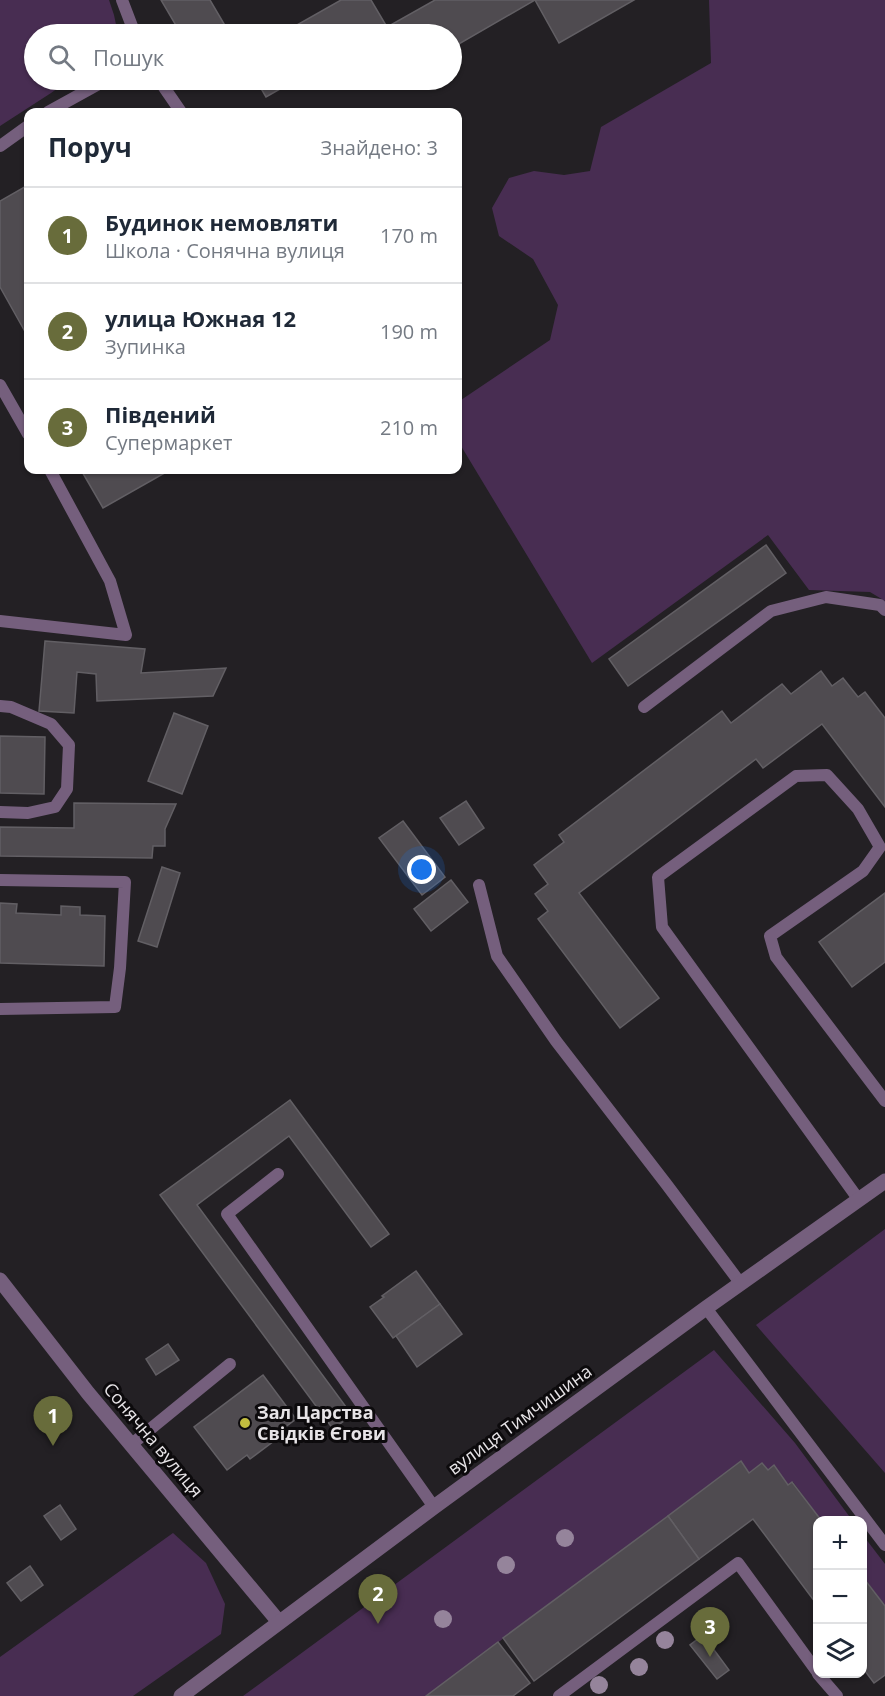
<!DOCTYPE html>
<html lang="uk">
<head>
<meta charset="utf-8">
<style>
	:root { --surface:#fff; --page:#f6f6f7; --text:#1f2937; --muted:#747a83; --line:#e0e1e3; --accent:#686c3b }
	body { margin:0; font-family:"Open Sans",sans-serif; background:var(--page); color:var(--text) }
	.controls { position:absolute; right:18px; bottom:18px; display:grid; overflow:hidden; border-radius:12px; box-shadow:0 2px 4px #0004 }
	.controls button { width:54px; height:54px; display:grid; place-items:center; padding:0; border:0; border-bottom:2px solid var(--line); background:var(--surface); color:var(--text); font:30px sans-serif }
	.you { position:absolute; left:422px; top:870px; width:21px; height:21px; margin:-15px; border:4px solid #fff; border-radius:50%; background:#1a73e8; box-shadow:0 0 0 9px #1a73e833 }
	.badge { display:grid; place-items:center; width:39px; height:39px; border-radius:50%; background:var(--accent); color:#fff; font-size:20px; font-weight:700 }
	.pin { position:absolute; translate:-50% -50px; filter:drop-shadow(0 2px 3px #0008) }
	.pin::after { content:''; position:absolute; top:32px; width:21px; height:18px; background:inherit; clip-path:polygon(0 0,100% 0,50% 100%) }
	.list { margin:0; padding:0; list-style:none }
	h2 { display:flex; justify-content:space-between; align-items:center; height:78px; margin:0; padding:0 24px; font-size:26px }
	h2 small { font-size:20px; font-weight:400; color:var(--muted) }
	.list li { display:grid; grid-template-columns:39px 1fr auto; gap:18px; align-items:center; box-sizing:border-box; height:96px; padding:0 24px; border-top:2px solid var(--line) }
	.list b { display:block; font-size:22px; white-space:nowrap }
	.list p { margin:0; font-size:20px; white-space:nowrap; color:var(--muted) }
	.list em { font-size:20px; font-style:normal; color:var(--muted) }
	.icon { flex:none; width:33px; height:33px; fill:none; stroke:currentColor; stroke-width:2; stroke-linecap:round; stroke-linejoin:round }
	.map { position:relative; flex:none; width:885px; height:1696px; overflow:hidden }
	.search { position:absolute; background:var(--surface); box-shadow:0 2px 4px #0004; left:24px; top:24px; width:438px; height:66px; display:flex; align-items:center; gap:15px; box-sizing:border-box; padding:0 21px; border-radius:33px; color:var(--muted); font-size:22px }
	.panel { position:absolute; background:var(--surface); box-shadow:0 2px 4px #0004; left:24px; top:108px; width:438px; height:366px; border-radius:12px }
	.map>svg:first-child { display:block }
</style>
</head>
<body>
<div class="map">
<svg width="885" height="1696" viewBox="0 0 885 1696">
	<rect width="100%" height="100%" fill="#232024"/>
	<!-- green -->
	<g fill="#482d52">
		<polygon points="0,0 109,0 114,15 118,34 34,34 34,80 69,80 51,93 0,126"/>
		<polygon points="709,0 885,0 885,601 870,592 809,590 768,535 592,663 458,441 458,402 550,340 558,305 533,259 499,236 492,208 509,178 534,171 564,175 590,171 601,127 711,63"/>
		<polygon points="885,1229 885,1473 756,1325"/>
		<polygon points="714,1350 795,1443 852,1520 821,1520 793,1482 788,1485 774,1466 768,1470 762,1463 749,1473 741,1462 426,1696 243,1696"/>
		<polygon points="173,1533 206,1563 225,1604 221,1634 133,1696 0,1696 0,1657"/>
		<polygon points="862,1534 885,1564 885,1606 863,1576"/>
	</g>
	<!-- building -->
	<g fill="#4f4b50" stroke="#625f64" stroke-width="1.5">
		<polygon points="161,0 210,0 230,34 181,34"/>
		<polygon points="341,0 371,0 387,27 375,34 281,34"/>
		<polygon points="435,0 535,0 452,48 452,34 391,34 387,27"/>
		<polygon points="535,0 634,0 559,43"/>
		<polygon points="256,80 296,80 266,97"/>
		<polygon points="28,185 28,337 0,287 0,201"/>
		<polygon points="81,470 170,470 103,508"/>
		<polygon points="766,545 786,573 628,686 609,659"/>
		<polygon points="45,641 145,649 141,673 226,668 213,696 97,701 96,674 77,672 74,713 39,711"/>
		<polygon points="821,671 832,686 843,678 858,697 865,692 885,718 885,807 822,724 763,768 756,759 579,893 659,998 620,1028 538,919 548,911 535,894 548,884 534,865 564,842 559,835 722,711 731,723 782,684 791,694"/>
		<polygon points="174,713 208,726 182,794 148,781"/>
		<polygon points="0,736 45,737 44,794 0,793"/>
		<polygon points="466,801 484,828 459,845 440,818"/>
		<polygon points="74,803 176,804 165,829 165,846 153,846 152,858 0,856 0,827 74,828"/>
		<polygon points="403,821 445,877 422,895 379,838"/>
		<polygon points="162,867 180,873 157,947 138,941"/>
		<polygon points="451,880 468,902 431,931 414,909"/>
		<polygon points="885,893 885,962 852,987 819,942"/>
		<polygon points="0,903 17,904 16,913 61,915 61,906 80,907 80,915 105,916 104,966 0,963"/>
		<polygon points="290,1100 389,1234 371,1247 289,1136 197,1205 352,1415 333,1429 160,1195"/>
		<polygon points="416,1271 440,1304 393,1338 370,1307 384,1297 382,1296"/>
		<polygon points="440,1304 462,1334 417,1367 396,1336"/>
		<polygon points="168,1344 179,1360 156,1375 146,1359"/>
		<polygon points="263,1375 296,1419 276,1434 278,1438 250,1459 247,1455 227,1470 194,1427"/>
		<polygon points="741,1461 749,1473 762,1463 768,1470 774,1465 788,1485 792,1482 821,1520 818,1520 818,1606 753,1519 699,1559 668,1516"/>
		<polygon points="60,1505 76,1529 61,1540 44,1516"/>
		<polygon points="668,1516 699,1559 534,1681 503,1638"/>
		<polygon points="30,1566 43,1585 21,1601 7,1583"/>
		<polygon points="862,1576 885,1606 885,1675 874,1683 862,1667"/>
		<polygon points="703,1635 729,1670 717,1679 690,1645"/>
		<polygon points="498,1642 530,1683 513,1696 426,1696"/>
	</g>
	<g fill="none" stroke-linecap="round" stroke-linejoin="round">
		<!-- lane -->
		<g stroke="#755f7d" stroke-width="12">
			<polyline points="122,0 135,34"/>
			<polyline points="159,80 181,112"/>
			<polyline points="48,112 106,80"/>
			<polyline points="0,146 28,126"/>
			<polyline points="0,385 28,434"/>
			<polyline points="0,621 126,635 110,581 50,470"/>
			<polyline points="0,706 11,707 51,724 69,745 67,789 55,807 28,813 0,812"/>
			<polyline points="644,707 771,611 826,597 880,605 885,610"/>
			<polyline points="0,880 125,882 120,968 115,1007 0,1009"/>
			<polyline points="479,885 497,956 556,1041 667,1185 741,1284"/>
			<polyline points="278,1174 227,1214 434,1507"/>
			<polyline points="859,1200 662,927 658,877 796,776 827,775 858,809 880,847 863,871 770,936 776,957 885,1101"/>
			<polyline points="706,1308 885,1545"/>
			<polyline points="132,1444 230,1364"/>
			<polyline points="818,1674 837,1696"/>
			<polyline points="559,1696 738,1563 818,1673"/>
		</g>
		<!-- street -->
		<g stroke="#755f7d" stroke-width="15">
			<polyline points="0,1280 88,1393 279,1622"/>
			<polyline points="181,1696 434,1507 706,1308 885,1181"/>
		</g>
	</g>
	<!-- trees -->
	<g fill="#95849b">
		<circle cx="565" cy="1538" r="9"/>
		<circle cx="506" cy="1565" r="9"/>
		<circle cx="443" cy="1619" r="9"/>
		<circle cx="665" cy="1640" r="9"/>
		<circle cx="639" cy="1667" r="9"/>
		<circle cx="599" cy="1685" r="9"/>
	</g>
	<!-- markers -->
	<circle fill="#c2bd3f" stroke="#0c0a0c" stroke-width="2" cx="245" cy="1423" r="6"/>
	<g text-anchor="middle" stroke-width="6" stroke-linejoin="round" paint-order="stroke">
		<!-- poi labels -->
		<g font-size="18" font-weight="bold" fill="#e7e4e7" stroke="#0c0a0c" text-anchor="start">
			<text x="257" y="1419">Зал Царства<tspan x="257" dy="21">Свідків Єгови</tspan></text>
		</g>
		<!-- street labels -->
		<g font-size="18" fill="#e7e4e7" stroke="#0c0a0c">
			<text transform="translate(520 1420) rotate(-36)" y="6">вулиця Тимчишина</text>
			<text transform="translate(153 1440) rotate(50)" y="6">Сонячна вулиця</text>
		</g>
	</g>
</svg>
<div class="controls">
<button>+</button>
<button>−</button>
<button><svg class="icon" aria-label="layers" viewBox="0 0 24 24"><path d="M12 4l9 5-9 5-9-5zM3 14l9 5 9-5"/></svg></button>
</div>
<div class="you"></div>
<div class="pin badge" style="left:53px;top:1446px">1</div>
<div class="pin badge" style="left:378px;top:1624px">2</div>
<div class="pin badge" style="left:710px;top:1657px">3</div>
<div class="search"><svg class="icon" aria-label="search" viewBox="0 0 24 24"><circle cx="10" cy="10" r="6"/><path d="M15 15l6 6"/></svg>Пошук</div>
<section class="panel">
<h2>Поруч<small>Знайдено: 3</small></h2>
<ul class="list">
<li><span class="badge">1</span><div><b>Будинок немовляти</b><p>Школа · Сонячна вулиця</p></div><em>170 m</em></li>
<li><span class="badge">2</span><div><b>улица Южная 12</b><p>Зупинка</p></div><em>190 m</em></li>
<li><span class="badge">3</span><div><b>Південий</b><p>Супермаркет</p></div><em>210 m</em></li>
</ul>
</section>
</div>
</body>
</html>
